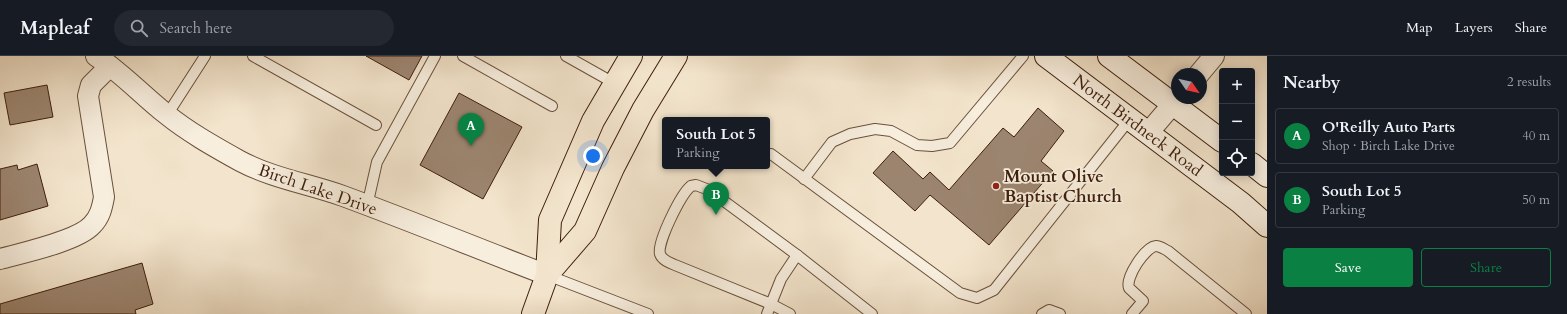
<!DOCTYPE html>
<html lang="en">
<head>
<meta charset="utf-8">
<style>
	:root { --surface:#171b24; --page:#242831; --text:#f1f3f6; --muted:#9ea1a6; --line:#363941; --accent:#0b8043 }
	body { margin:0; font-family:Cardo,serif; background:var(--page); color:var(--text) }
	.controls { position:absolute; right:12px; top:12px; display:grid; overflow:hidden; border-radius:4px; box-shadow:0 2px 10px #0003 }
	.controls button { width:36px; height:36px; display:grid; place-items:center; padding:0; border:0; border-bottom:1px solid var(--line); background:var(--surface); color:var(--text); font:20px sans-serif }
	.compass { position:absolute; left:1171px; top:12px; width:36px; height:36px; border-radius:50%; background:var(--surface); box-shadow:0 2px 10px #0003; rotate:124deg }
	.you { position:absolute; left:593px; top:100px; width:14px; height:14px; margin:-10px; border:3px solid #fff; border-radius:50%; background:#1a73e8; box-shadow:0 0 0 6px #1a73e833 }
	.badge { display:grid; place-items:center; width:26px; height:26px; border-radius:50%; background:var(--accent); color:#fff; font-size:13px; font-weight:700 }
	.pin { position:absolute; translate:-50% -33px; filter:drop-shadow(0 1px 2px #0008) }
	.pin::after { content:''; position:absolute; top:21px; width:14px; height:12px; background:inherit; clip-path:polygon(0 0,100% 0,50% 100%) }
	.popup { position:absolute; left:662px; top:61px; width:108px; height:52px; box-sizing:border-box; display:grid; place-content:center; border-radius:4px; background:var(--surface); filter:drop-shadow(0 1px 3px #0005); font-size:13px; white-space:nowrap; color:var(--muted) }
	.popup b { font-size:15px; color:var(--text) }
	.popup::after { content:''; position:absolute; left:50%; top:100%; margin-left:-8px; border:8px solid transparent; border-top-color:var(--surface) }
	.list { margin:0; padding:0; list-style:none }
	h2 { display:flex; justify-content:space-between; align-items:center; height:52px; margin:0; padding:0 16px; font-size:17px }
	h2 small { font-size:13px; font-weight:400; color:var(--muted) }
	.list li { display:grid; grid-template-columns:26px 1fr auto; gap:12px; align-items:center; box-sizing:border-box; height:56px; margin:0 8px 8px; padding:0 8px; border:1px solid var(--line); border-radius:4px }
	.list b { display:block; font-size:15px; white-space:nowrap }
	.list p { margin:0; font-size:13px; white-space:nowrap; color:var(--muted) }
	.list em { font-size:13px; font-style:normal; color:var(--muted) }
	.actions { display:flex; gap:8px; padding:12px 16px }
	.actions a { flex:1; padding:9px 0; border:1px solid var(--accent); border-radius:4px; text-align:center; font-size:14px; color:var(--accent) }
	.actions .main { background:var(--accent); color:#fff }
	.icon { flex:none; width:22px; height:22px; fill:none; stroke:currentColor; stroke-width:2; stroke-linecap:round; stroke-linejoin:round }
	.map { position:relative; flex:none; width:1267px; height:258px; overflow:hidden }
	header { display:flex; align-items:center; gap:24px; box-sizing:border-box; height:56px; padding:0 20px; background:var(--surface); border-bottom:1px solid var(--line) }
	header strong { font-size:19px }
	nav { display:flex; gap:22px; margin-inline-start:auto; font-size:14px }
	.search { width:280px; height:36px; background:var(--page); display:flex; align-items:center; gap:10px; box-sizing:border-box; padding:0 14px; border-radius:22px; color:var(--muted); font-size:15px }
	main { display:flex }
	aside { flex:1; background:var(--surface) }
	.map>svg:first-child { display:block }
</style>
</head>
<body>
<header>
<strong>Mapleaf</strong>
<div class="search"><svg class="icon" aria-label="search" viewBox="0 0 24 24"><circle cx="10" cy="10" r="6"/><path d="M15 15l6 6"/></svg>Search here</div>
<nav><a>Map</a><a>Layers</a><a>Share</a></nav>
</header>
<main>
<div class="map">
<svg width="1267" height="258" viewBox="0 0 1267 258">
	<rect width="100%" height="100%" fill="#f3e5cd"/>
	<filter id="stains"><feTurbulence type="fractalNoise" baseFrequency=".005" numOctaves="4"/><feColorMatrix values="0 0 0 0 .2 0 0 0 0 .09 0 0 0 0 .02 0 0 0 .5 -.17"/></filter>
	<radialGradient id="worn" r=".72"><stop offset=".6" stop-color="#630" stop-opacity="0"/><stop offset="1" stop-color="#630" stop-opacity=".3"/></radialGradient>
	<!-- building -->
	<g fill="#9c8570" stroke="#3e1e0b">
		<polygon points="366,0 422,0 409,24"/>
		<polygon points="47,29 53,61 10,69 4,37"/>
		<polygon points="459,37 522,71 483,143 420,109"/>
		<polygon points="1038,52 1064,75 1041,105 1053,115 989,189 930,139 915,155 873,117 893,95 923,123 930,116 949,134 1003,72 1014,81"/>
		<polygon points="37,108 48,150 0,164 0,113 17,109 18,114"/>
		<polygon points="142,207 153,248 135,254 136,258 0,258 0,248"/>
	</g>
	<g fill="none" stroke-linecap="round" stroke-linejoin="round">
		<defs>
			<g id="service">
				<polyline points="253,0 376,69"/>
				<polyline points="463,0 552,50"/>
				<polyline points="566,0 614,27"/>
				<polyline points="167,59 205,0"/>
				<polyline points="771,98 960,237 977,242 994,234 1130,63"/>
				<polyline points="804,123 832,86 850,78 875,73 891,75 917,89 932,90 950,87 1023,0"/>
				<polyline points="367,150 377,106 435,0"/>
				<polyline points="547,219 648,258"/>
				<polyline points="767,258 781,223 797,199"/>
				<path d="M 790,258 L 771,248 L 675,209 C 670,207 662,204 660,198 C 657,186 681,138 691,130 L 696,129 L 709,134 L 797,199 L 872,258"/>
				<polyline points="1042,258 1049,254 1060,258"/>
				<path d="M 1132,258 L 1143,245 L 1129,232 C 1125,222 1145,191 1156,190 C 1160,190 1164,193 1168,195 L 1246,258"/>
			</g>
			<g id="minor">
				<path d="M 96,0 C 121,16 142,39 166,58 C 188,76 215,91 240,105 C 272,122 309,128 343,140 C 411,165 479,193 547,219"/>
				<polyline points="1199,18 1214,0"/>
				<polyline points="1148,77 1178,42"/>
				<path d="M 0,203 C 22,197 78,185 92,169 C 100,161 102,152 104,141 L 88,40 L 91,29 L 110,10"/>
			</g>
			<g id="secondary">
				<polyline points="1046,0 1241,147 1267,170"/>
				<polyline points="1109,0 1222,85"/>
				<polyline points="1252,108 1267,120"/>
			</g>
			<g id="primary">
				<polyline points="547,219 585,175 613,112 643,54 676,0"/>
				<polyline points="533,258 547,219 550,164 593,65 631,0"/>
			</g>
		</defs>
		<!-- service casing -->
		<use href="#service" stroke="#6b503c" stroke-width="12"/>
		<!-- minor casing -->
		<use href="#minor" stroke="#6b503c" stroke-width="22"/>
		<!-- secondary casing -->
		<use href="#secondary" stroke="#3e1e0b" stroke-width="24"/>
		<!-- primary casing -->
		<use href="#primary" stroke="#3e1e0b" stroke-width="24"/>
		<!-- service -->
		<use href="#service" stroke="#f7eede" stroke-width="10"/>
		<!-- minor -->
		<use href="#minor" stroke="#f7eede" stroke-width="20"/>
		<!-- secondary -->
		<use href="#secondary" stroke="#f7eede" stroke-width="22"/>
		<!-- primary -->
		<use href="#primary" stroke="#f3e5cd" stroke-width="22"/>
	</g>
	<!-- markers -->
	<circle fill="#8f2418" stroke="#f7eede" stroke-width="1.5" cx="996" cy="130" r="4"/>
	<g text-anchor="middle" stroke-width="3.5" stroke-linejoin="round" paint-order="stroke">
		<!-- street labels -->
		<g font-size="17" fill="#3e1e0b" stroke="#f7eede">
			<text transform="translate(1138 69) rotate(37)" y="6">North Birdneck Road</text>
			<text transform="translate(318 133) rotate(19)" y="6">Birch Lake Drive</text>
		</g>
		<!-- poi labels -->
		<g font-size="17" font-weight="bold" fill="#3e1e0b" stroke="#f7eede" text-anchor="start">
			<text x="1004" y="126">Mount Olive<tspan x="1004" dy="20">Baptist Church</tspan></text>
		</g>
	</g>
	<rect width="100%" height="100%" filter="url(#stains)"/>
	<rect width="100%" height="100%" fill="url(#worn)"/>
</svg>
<div class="controls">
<button>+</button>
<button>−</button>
<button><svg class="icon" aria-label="locate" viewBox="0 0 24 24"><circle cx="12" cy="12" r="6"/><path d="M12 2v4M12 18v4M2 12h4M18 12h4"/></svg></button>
</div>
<svg class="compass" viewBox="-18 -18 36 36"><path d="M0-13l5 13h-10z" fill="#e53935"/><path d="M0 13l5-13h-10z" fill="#9ea1a6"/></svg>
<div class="you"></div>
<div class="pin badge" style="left:471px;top:90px">A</div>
<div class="pin badge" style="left:716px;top:159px">B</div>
<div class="popup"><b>South Lot 5</b>Parking</div>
</div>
<aside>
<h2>Nearby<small>2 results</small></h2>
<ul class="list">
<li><span class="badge">A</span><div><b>O'Reilly Auto Parts</b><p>Shop · Birch Lake Drive</p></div><em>40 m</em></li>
<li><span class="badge">B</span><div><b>South Lot 5</b><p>Parking</p></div><em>50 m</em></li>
</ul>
<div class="actions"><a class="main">Save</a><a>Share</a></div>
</aside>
</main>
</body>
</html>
